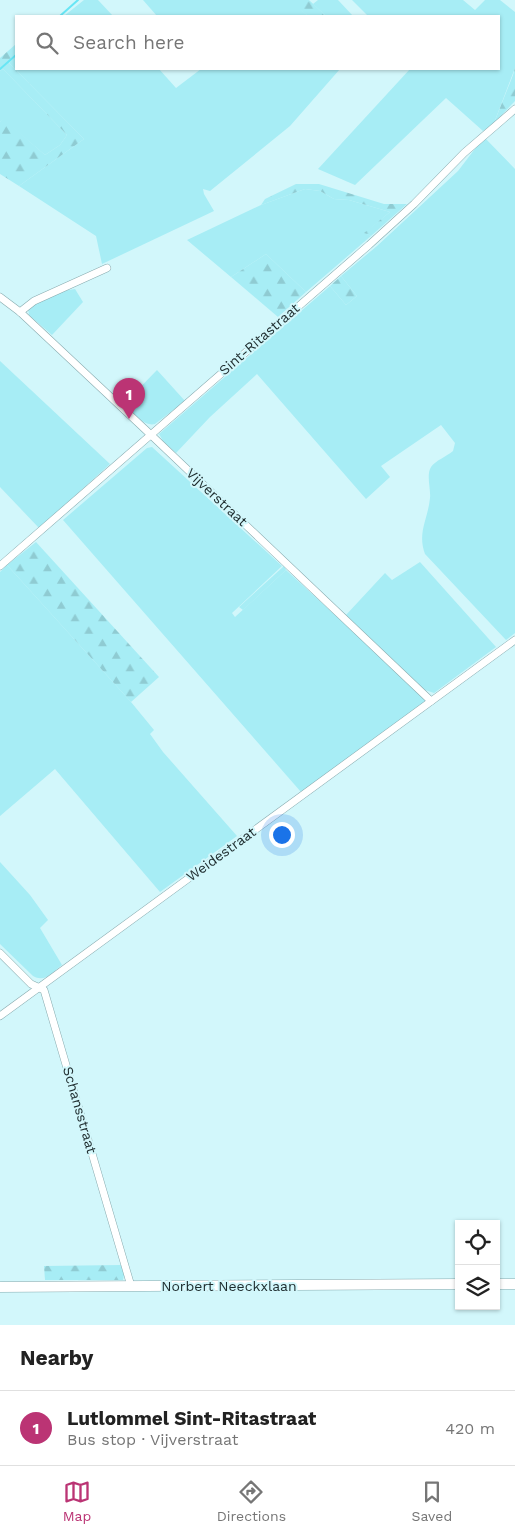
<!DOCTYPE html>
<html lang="en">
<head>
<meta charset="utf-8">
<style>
	:root { --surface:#fff; --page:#f6f6f6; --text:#222; --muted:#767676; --line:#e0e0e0; --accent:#bb3474 }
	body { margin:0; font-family:"Work Sans",sans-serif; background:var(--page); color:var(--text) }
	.controls { position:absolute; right:15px; bottom:15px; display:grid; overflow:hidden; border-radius:0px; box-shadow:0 1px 4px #0004 }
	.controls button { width:45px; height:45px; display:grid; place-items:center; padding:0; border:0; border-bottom:1px solid var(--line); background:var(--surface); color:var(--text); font:25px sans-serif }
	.you { position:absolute; left:281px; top:834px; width:18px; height:18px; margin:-12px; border:4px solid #fff; border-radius:50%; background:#1a73e8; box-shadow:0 0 0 8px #1a73e833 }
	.badge { display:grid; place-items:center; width:32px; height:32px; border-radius:50%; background:var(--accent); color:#fff; font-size:16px; font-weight:700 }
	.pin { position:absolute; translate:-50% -41px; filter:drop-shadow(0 1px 2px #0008) }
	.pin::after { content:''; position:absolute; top:26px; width:18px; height:15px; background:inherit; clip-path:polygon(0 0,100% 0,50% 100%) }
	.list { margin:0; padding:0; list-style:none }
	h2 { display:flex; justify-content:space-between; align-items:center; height:65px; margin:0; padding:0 20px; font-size:21px }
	h2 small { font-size:16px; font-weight:400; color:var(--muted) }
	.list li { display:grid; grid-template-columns:32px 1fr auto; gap:15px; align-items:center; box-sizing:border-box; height:75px; padding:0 20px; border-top:1px solid var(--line) }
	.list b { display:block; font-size:19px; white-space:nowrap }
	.list p { margin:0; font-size:16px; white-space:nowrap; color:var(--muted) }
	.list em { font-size:16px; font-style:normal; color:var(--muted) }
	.icon { flex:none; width:28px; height:28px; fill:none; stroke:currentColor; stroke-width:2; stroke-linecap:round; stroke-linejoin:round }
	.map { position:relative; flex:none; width:515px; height:1325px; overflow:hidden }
	.search { position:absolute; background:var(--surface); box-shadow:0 1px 4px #0004; left:15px; right:15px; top:15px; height:55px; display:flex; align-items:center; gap:12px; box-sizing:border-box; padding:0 18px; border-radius:0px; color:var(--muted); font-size:19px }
	.sheet { height:140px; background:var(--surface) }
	nav { display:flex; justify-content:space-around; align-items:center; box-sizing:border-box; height:70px; border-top:1px solid var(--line); background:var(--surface); font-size:14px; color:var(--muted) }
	nav a { display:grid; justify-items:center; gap:2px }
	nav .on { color:var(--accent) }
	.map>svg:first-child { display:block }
</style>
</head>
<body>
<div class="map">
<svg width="515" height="1325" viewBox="0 0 515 1325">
	<defs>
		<pattern id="forest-firs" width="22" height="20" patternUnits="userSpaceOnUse" patternTransform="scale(1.25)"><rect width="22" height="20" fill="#a7edf5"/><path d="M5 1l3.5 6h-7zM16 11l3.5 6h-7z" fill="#8fcbd2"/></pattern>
	</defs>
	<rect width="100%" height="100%" fill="#d2f7fb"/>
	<!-- grass -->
	<g fill="#a7edf5">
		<polygon points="84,0 98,0 113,16 64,16"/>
		<polygon points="143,0 300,0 300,9 308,16 157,16"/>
		<polygon points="318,0 338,0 353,16 326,16 313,4"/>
		<polygon points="352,0 463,0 475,10 485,0 500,0 515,12 515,68 494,123 483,131 446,98 355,185 318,169 410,69 499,69 499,16 368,16"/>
		<polygon points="16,56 16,69 159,69 176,88 201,69 340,69 290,126 210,191 203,189 204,194 214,211 102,264 96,236 19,186 84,139 9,63"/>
		<polygon points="3,69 67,135 60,145 45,155 3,119 0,122 0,71"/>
		<path d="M 484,137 L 515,169 L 515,633 L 506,640 L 425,554 C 417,533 428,519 430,498 C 431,489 426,475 431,467 C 435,461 447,456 453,451 L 455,443 L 441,425 L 381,466 L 390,477 L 366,499 L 257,374 L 210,417 L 176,453 L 163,441 L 159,434 L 330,286 L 346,305 L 357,296 L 341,276 L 377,246 L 458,171 Z"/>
		<polygon points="305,189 320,191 334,199 349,200 390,212 365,233 371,236 306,292 266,254 231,277 187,240 261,205"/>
		<path d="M 75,289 L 83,302 L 52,335 L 29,315 L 28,308 C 41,298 58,291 75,289 Z"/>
		<polygon points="0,361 110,464 39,528 0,487"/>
		<path d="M 157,370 L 185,401 L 155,424 C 143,427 133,412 124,404 Z"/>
		<polygon points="152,447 282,566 232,613 235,617 286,570 424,697 425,701 421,705 301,792 63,520 147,448"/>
		<polygon points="420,562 496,647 434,693 425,690 346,615 385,573 392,580"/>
		<polygon points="7,565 131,702 154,730 150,734 163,752 237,836 160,892 55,769 0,816 0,572"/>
		<path d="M 0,862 L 30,895 L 48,920 L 40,928 L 62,965 C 53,972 45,983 33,976 L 0,944 Z"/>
	</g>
	<!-- forest -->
	<g fill="url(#forest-firs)">
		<polygon points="300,0 309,0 326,16 308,16 299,9"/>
		<polygon points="16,44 16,56 9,63 84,139 19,186 0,174 0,122 3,118 45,155 60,145 67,135 3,69 0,71 0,58"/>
		<polygon points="515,68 515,101 494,123 513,75"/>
		<polygon points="296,184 319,184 384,204 407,204 371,236 364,233 390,212 349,200 334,199 320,191 305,189 261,205 265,199"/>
		<polygon points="266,254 306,292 278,317 231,277"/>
		<polygon points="341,276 357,296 346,305 330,286"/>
		<polygon points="36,542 159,677 131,702 7,565"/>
		<polygon points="284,566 286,570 243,610 239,607"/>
		<polygon points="121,1265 124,1275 123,1280 45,1280 44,1266"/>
	</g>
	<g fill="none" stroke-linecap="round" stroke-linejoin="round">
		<!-- stream -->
		<g stroke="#68e6f5" stroke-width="2">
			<polyline points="60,16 78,0"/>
			<polyline points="0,69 16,55"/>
		</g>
		<defs>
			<g id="minor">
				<polyline points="0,297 20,312 150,434 431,701"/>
				<polyline points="20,312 34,301 107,268"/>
				<polyline points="0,566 369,245 414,204 464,153 515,109"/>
				<polyline points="0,953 31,984 44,990 131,1286"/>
				<polyline points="0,1016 515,640"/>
			</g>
			<g id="secondary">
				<polyline points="496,1284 515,1284"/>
				<polyline points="0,1287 459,1284"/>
			</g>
		</defs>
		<!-- minor casing -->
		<use href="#minor" stroke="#87aaae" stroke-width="8"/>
		<!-- secondary casing -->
		<use href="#secondary" stroke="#87aaae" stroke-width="11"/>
		<!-- minor -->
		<use href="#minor" stroke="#fff" stroke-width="7"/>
		<!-- secondary -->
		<use href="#secondary" stroke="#fff" stroke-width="10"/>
	</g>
	<g text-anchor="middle" stroke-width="4" stroke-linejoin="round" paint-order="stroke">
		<!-- street labels -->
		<g font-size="14" fill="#1d2b2d" stroke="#d2f7fb">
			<text transform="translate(259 339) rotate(-41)" y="5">Sint-Ritastraat</text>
			<text transform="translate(217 497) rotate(43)" y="5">Vijverstraat</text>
			<text transform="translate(221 854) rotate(-36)" y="5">Weidestraat</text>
			<text transform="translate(80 1110) rotate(74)" y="5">Schansstraat</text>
			<text x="229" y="1291">Norbert Neeckxlaan</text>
		</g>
	</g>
</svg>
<div class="controls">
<button><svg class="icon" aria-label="locate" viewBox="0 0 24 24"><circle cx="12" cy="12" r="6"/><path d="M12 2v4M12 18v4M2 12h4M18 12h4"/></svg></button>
<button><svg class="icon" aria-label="layers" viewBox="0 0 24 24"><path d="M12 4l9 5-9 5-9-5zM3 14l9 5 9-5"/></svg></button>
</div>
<div class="you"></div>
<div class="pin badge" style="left:129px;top:419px">1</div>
<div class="search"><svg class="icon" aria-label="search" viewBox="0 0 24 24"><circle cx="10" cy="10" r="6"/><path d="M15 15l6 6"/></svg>Search here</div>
</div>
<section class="sheet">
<h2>Nearby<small></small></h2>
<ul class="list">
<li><span class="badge">1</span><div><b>Lutlommel Sint-Ritastraat</b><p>Bus stop · Vijverstraat</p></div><em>420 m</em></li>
</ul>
</section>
<nav>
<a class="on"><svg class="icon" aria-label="map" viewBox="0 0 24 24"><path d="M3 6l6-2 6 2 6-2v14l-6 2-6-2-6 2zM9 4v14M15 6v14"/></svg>Map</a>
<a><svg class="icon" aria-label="directions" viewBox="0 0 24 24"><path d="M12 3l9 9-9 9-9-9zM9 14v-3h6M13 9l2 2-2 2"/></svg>Directions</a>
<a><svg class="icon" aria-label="saved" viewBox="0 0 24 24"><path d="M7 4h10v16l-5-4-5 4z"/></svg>Saved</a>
</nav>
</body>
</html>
